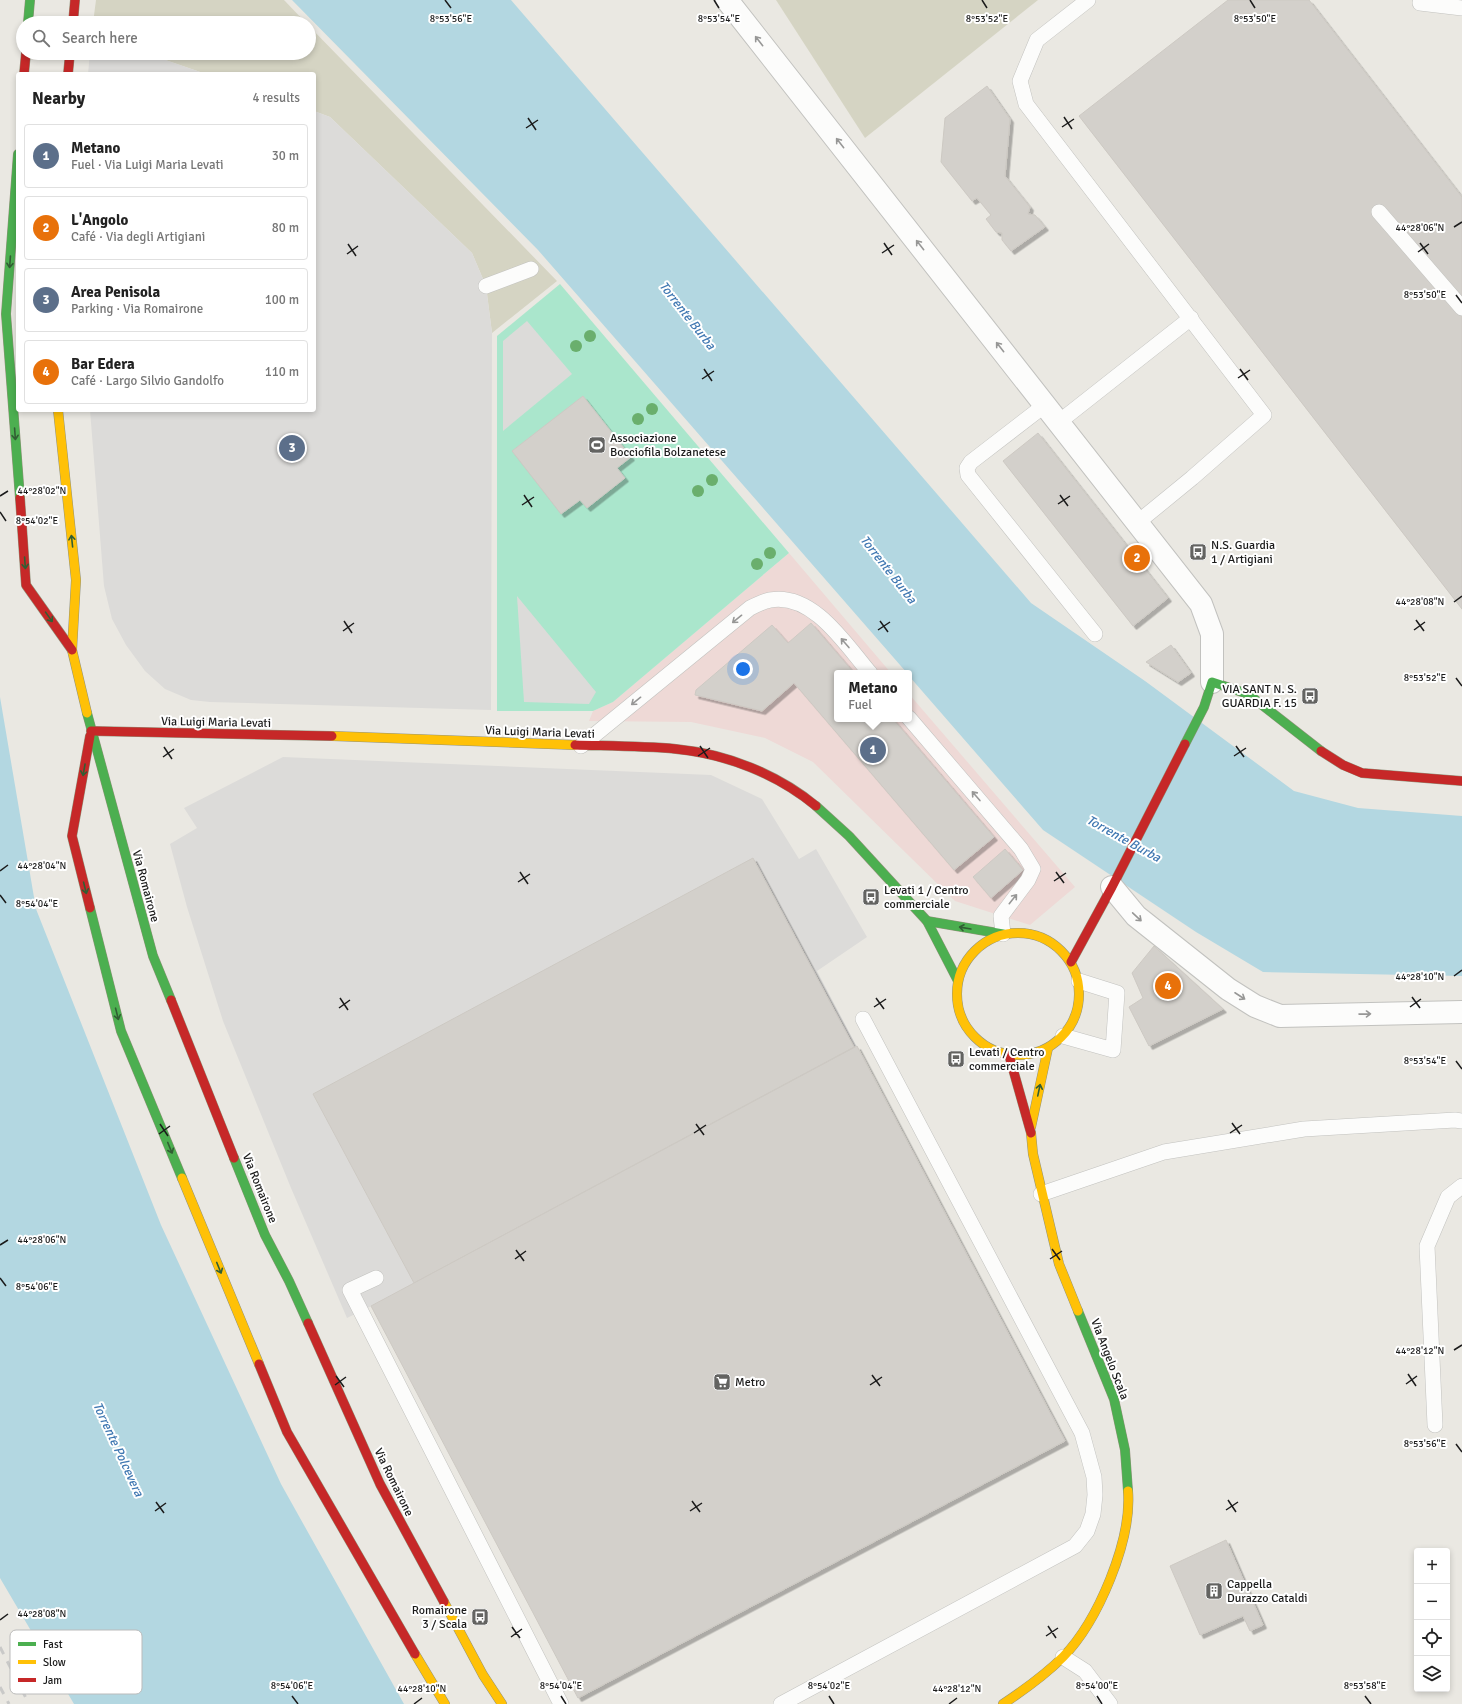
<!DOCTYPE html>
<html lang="en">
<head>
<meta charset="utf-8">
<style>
	:root { --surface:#fff; --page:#f6f6f6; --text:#222; --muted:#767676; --line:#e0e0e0; --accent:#636361 }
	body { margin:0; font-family:Signika,sans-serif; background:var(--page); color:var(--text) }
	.controls { position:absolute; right:12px; bottom:12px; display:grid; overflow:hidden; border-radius:4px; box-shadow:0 2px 6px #0003 }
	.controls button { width:36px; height:36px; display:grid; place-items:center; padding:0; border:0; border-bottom:1px solid var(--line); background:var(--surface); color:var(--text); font:20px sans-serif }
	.you { position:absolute; left:743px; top:669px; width:14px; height:14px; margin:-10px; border:3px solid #fff; border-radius:50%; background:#1a73e8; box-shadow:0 0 0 6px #1a73e833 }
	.badge { display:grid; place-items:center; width:26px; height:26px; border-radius:50%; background:var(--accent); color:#fff; font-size:13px; font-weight:700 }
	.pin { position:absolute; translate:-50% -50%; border:2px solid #fff; box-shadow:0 1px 4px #0006 }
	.popup { position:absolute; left:834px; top:670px; width:78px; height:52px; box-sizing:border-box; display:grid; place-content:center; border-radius:4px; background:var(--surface); filter:drop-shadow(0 1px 3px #0005); font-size:13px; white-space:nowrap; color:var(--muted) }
	.popup b { font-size:15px; color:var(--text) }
	.popup::after { content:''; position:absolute; left:50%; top:100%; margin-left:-8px; border:8px solid transparent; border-top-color:var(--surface) }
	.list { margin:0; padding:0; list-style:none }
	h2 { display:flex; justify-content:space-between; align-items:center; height:52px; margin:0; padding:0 16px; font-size:17px }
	h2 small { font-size:13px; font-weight:400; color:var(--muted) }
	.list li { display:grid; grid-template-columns:26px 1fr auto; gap:12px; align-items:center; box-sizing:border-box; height:64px; margin:0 8px 8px; padding:0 8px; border:1px solid var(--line); border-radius:4px }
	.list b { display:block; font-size:15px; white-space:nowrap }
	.list p { margin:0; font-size:13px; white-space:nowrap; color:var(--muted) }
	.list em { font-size:13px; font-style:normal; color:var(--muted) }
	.icon { flex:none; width:22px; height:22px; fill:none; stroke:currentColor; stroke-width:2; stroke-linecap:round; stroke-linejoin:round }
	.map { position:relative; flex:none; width:1462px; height:1704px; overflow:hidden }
	.search { position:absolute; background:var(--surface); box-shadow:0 2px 6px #0003; left:16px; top:16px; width:300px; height:44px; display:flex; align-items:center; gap:10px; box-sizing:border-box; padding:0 14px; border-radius:22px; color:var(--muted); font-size:15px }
	.panel { position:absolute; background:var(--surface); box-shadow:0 2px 6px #0003; left:16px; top:72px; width:300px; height:340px; border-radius:4px }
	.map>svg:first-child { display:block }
</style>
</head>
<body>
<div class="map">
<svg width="1462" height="1704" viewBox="0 0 1462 1704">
	<defs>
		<filter id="shadow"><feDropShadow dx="3.5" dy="3.5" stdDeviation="0" flood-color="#0004"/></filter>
	</defs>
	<rect width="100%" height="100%" fill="#eae8e2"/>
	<!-- commercial -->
	<polygon fill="#eed9d6" points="789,553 891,673 837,673 837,719 909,719 909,694 1075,887 1030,925 955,901 813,762 765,738 691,722 589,721 593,711 613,702"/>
	<!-- construction -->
	<g fill="#d5d4c3">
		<polygon points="96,0 284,0 306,23 93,23"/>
		<polygon points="776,0 1038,0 865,138"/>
		<polygon points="309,26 557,281 492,333 486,286 472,253 330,117 314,111 314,74 206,74 145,53 309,53"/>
	</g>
	<!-- pitch -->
	<polygon fill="#aae6cc" points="560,284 789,553 613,702 593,711 497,711 497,336"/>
	<!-- parking -->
	<g fill="#dcdbd9">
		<polygon points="90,53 145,53 206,74 88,74"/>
		<polygon points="314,111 330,117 472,253 486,286 492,333 491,710 210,702 191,700 165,689 145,671 126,645 112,619 104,586 90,410 314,410"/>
		<polygon points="527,321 572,374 503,431 503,341"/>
		<polygon points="517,596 596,692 589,704 524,702"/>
		<polygon points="283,757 711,775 762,799 799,859 816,849 867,937 817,971 866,1064 347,1318 291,1188 223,1021 187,907 170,844 197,828 184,808"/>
	</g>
	<!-- water -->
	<g fill="#b3d7e1">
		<polygon points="292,0 511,0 1031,603 1145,681 1294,791 1358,808 1462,816 1462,976 1263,972 1196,932 1043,830 909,676 909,673 907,673 538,250"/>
		<polygon points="0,697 36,909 161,1225 281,1484 404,1704 74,1704 0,1578"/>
	</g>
	<!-- building -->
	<g fill="#d3d0cb" stroke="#cdc9c3" filter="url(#shadow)">
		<polygon points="1228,0 1309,0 1462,197 1462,609 1079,116"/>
		<polygon points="987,86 1010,119 1005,176 1030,207 1028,214 1035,215 1045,227 1011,251 1002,240 1002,233 996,232 986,219 991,215 977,198 972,201 941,162 945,118"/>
		<polygon points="583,396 631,457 617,468 625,478 587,508 580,500 561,514 512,451"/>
		<polygon points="1038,433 1168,598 1133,626 1003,461"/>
		<polygon points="811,623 854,673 837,673 837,719 893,719 994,837 954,870 794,683 762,711 695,695 696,690 772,625 788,643"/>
		<polygon points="1171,645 1191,673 1178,682 1146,662"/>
		<polygon points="1005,849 1023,870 991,898 973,877"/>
		<polygon points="753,858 854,1047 414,1283 313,1094"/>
		<polygon points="1154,946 1223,1009 1149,1046 1129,1007 1143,998 1132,973"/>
		<polygon points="857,1046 1065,1441 578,1698 371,1306"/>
		<polygon points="1226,1540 1263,1625 1250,1631 1243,1616 1200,1635 1170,1566"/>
	</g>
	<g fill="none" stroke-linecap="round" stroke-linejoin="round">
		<defs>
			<g id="lane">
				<polyline points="1088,0 1037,40 1020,81 1026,104 1264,415 1192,478 1137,523"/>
				<polyline points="1420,3 1462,8"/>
				<polyline points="1379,212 1462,308"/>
				<polyline points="486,286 531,269"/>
				<polyline points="1045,405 971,462 967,468 968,475 1095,634"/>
				<polyline points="1059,422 1191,318"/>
				<polyline points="909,718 1021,849 1033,869 1028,880 1001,916 1003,934"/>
				<path d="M 581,746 L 750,608 C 756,605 764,601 770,600 C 813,592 846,645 870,673"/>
				<polyline points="1063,1036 1113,1050 1117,993 1079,981"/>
				<polyline points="1041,1194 1164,1152 1304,1129 1455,1120 1462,1121"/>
				<polyline points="376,1278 350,1290 561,1704"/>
				<polyline points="1435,1425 1427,1246 1448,1197 1462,1186"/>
				<polyline points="1063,1657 1085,1671 1110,1704"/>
				<polyline points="781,1704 1075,1546 1087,1531 1093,1514 1095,1495 1094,1477 1082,1433 863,1019"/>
			</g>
			<g id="street">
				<polyline points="727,0 1201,604 1212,634 1212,682"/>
				<polyline points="1112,887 1136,916 1228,989 1255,1006 1280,1016 1462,1012"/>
			</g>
			<g id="fast">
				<polyline points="28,23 30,0"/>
				<polyline points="18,154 6,314 20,498"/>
				<polyline points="87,713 153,956 171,1000"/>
				<polyline points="1185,744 1204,707 1212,682 1248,694 1321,751"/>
				<polyline points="816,806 849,836 927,921 958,981"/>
				<polyline points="90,908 121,1031 182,1178"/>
				<polyline points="927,921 1003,934"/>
				<polyline points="234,1158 265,1235 289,1281 308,1323"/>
				<polyline points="1078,1311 1114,1399 1125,1450 1128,1491"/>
			</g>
			<g id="slow">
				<polyline points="58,410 76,580 72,650 87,713"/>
				<polyline points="332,736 575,745"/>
				<circle cx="1018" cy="994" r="61"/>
				<polyline points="1031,1127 1048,1048"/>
				<polyline points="1031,1133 1033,1154 1059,1264 1078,1311"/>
				<polyline points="182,1178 259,1364"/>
				<polyline points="444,1602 483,1675 502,1704"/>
				<polyline points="415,1654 445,1704"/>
				<path d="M 1003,1704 C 1024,1690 1045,1675 1063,1657 C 1098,1621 1132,1541 1128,1491"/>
			</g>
			<g id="jam">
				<polyline points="73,23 75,0"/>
				<polyline points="24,74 26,53"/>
				<polyline points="68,74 70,53"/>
				<polyline points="20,498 26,585 72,650"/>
				<polyline points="91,731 332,736"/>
				<polyline points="90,736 72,836 90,908"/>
				<path d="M 575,745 C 609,746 643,746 676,749 C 727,754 777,774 816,806"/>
				<polyline points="1321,751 1343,765 1362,773 1462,781"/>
				<polyline points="1071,962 1112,887 1185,744"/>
				<polyline points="171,1000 234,1158"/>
				<polyline points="1009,1055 1031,1133"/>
				<polyline points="308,1323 380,1484 444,1602"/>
				<polyline points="259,1364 287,1432 415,1654"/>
			</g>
		</defs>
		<!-- lane casing -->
		<use href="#lane" stroke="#c2c2bf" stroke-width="16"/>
		<!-- street casing -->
		<use href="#street" stroke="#c2c2bf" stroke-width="24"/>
		<!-- fast casing -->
		<use href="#fast" stroke="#92937b" stroke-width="10"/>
		<!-- slow casing -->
		<use href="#slow" stroke="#92937b" stroke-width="10"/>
		<!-- jam casing -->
		<use href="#jam" stroke="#92937b" stroke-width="10"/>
		<!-- lane -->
		<use href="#lane" stroke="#fcfcfb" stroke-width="15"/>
		<!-- street -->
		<use href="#street" stroke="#fcfcfb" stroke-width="22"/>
		<!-- fast -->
		<use href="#fast" stroke="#4caf50" stroke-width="9"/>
		<!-- slow -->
		<use href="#slow" stroke="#ffc107" stroke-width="9"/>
		<!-- jam -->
		<use href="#jam" stroke="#c62828" stroke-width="9"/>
		<!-- rail -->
		<g stroke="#c9c9c8" stroke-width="3" stroke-dasharray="8 8" stroke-linecap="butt">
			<polyline points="0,1647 29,1704"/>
			<polyline points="0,1687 9,1704"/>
		</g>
	</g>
	<!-- trees -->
	<g fill="#6aaf6d">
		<circle cx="590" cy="336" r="6"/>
		<circle cx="576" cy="346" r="6"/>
		<circle cx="652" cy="409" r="6"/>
		<circle cx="638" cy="419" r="6"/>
		<circle cx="712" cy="480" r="6"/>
		<circle cx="698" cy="491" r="6"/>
		<circle cx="770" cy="553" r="6"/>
		<circle cx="757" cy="564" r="6"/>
	</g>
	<!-- one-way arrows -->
	<defs><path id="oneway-shaft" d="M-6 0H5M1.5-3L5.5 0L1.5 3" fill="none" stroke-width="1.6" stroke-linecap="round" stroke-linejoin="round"/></defs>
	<g stroke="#979796">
		<use href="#oneway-shaft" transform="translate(759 41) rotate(-128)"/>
		<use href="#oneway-shaft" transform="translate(840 143) rotate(-128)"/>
		<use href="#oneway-shaft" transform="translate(920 245) rotate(-128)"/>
		<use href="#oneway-shaft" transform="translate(1000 347) rotate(-128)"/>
		<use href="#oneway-shaft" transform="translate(737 619) rotate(141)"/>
		<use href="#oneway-shaft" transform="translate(845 643) rotate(-131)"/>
		<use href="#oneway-shaft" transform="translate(636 701) rotate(141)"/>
		<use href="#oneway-shaft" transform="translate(976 796) rotate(-131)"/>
		<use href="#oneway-shaft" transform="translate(1013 899) rotate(-51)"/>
		<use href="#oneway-shaft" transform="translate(1137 917) rotate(43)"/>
		<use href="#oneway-shaft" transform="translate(1240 996) rotate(33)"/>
		<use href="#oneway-shaft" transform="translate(1365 1014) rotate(-1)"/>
	</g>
	<g stroke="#315e33">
		<use href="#oneway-shaft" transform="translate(10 262) rotate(94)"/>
		<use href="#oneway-shaft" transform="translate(15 434) rotate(86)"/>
		<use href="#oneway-shaft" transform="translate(72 541) rotate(-96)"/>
		<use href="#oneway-shaft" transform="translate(25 563) rotate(86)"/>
		<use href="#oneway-shaft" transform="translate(49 617) rotate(55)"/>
		<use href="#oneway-shaft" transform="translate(84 770) rotate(100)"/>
		<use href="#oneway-shaft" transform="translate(85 888) rotate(76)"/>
		<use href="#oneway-shaft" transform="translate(965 928) rotate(-170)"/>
		<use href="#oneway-shaft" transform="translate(117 1014) rotate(76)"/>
		<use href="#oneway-shaft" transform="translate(1039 1090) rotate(-78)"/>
		<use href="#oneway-shaft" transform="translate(170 1148) rotate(68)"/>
		<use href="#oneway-shaft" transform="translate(219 1268) rotate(68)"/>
	</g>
	<!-- ticks -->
	<path fill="none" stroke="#1b1b1b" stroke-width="1.5" d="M 445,0 L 451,8M 714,0 L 719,8M 982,0 L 987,8M 1250,0 L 1255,8M 1064,117 L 1072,129M 528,118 L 536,130M 1062,127 L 1074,119M 526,128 L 538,120M 1454,227 L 1462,222M 884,243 L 892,255M 1420,243 L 1428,254M 348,244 L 356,256M 1418,252 L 1429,244M 882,253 L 894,245M 347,254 L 358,246M 1456,295 L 1462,303M 704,369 L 712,381M 1240,369 L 1248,380M 1238,378 L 1250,370M 702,379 L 714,371M 524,495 L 532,507M 1060,495 L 1068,506M 0,496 L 8,491M 1058,504 L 1070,496M 522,505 L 534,497M 0,512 L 6,521M 1454,602 L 1462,596M 1416,620 L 1424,631M 344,621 L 352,633M 880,621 L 888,632M 878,630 L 890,622M 1414,630 L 1425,622M 343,631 L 354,623M 1456,678 L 1462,686M 700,746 L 708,758M 1236,746 L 1244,757M 164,747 L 172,759M 698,756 L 710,748M 1234,756 L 1246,748M 163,757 L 174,749M 0,871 L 8,865M 520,872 L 528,884M 1056,872 L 1064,883M 1054,881 L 1066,873M 518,882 L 530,874M 0,895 L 6,903M 1454,976 L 1462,970M 1412,997 L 1420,1008M 340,998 L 348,1010M 876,998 L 884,1009M 874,1007 L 886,999M 1410,1007 L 1421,999M 339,1008 L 350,1000M 1456,1061 L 1462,1069M 1232,1123 L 1240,1134M 160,1124 L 168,1136M 696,1124 L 704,1135M 694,1133 L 706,1125M 1230,1133 L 1242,1125M 159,1134 L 170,1126M 0,1245 L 8,1240M 1052,1249 L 1060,1260M 516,1250 L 524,1261M 515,1259 L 526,1251M 1050,1259 L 1062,1251M 0,1278 L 6,1286M 1454,1350 L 1462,1345M 1408,1374 L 1416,1386M 872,1375 L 880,1386M 336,1376 L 344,1387M 1406,1384 L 1417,1376M 335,1385 L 346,1377M 870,1385 L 882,1377M 1456,1444 L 1462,1452M 1228,1500 L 1236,1512M 692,1501 L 700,1512M 156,1502 L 164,1513M 1226,1510 L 1238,1502M 155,1511 L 166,1503M 690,1511 L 702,1503M 0,1620 L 8,1614M 1048,1626 L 1056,1638M 512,1627 L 520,1638M 1046,1636 L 1058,1628M 511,1637 L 522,1629M 292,1696 L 298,1704M 561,1696 L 566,1704M 829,1696 L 834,1704M 1097,1696 L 1102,1704M 1365,1696 L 1371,1704M 414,1704 L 422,1698M 949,1704 L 957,1698"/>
	<!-- icons -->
	<defs>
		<symbol id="stadium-square" viewBox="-11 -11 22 22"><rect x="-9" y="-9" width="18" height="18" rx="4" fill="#636361" stroke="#fff"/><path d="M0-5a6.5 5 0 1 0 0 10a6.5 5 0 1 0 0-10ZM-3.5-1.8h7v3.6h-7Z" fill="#fff"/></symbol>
		<symbol id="bus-square" viewBox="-11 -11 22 22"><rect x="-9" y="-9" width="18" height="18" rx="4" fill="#636361" stroke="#fff"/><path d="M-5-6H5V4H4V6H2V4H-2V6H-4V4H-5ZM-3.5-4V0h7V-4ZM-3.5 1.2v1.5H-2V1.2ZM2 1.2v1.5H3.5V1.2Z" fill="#fff"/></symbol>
		<symbol id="supermarket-square" viewBox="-11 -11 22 22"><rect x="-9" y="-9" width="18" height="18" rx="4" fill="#636361" stroke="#fff"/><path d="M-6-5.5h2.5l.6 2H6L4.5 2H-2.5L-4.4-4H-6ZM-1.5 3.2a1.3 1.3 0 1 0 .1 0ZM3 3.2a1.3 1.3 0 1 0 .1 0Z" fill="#fff"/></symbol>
		<symbol id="building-square" viewBox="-11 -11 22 22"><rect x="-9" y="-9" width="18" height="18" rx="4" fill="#636361" stroke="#fff"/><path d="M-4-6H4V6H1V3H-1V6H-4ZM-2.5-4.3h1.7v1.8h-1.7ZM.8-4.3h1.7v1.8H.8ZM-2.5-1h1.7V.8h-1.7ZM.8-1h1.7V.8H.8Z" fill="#fff"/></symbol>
	</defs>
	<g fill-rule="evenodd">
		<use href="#stadium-square" x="587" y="435" width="20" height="20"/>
		<use href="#bus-square" x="1188" y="542" width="20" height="20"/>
		<use href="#bus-square" x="1300" y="686" width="20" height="20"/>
		<use href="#bus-square" x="861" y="887" width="20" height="20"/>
		<use href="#bus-square" x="946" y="1049" width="20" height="20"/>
		<use href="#supermarket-square" x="712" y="1372" width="20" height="20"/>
		<use href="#building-square" x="1204" y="1581" width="20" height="20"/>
		<use href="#bus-square" x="470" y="1607" width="20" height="20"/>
	</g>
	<g text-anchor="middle" stroke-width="4" stroke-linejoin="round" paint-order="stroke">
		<!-- poi labels -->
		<g font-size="12" fill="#1b1b1b" stroke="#fff" text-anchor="start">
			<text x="610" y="442">Associazione<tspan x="610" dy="14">Bocciofila Bolzanetese</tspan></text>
			<text x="1211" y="549">N.S. Guardia<tspan x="1211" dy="14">1 / Artigiani</tspan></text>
			<text x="1297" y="693" text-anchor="end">VIA SANT N. S.<tspan x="1297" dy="14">GUARDIA F. 15</tspan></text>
			<text x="884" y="894">Levati 1 / Centro<tspan x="884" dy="14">commerciale</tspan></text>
			<text x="969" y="1056">Levati / Centro<tspan x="969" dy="14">commerciale</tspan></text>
			<text x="735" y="1386">Metro</text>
			<text x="1227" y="1588">Cappella<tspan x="1227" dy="14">Durazzo Cataldi</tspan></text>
			<text x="467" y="1614" text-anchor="end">Romairone<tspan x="467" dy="14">3 / Scala</tspan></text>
		</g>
		<!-- street labels -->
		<g font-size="12" fill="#1b1b1b" stroke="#fff">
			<text transform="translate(216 722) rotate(1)" y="4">Via Luigi Maria Levati</text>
			<text transform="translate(540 732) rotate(2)" y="4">Via Luigi Maria Levati</text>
			<text transform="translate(146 886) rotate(75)" y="4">Via Romairone</text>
			<text transform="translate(260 1188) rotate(68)" y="4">Via Romairone</text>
			<text transform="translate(1110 1359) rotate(69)" y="4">Via Angelo Scala</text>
			<text transform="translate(394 1482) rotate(64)" y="4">Via Romairone</text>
		</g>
		<!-- water labels -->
		<g font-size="13" font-style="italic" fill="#4078b2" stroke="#fff">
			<text transform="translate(688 315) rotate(52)" y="5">Torrente Burba</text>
			<text transform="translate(889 569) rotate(52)" y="5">Torrente Burba</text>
			<text transform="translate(1124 838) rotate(29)" y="5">Torrente Burba</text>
			<text transform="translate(119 1449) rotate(65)" y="5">Torrente Polcevera</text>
		</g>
	</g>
	<!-- legend -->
	<rect x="10" y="1630" width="132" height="64" rx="6" fill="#fff" stroke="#bbb" stroke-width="1"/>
	<rect x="18" y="1642" width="18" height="4" fill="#4caf50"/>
	<rect x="18" y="1660" width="18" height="4" fill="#ffc107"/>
	<rect x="18" y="1678" width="18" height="4" fill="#c62828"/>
	<g font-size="11" fill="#1b1b1b">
		<text x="43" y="1648">Fast</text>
		<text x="43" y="1666">Slow</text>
		<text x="43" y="1684">Jam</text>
	</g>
	<g font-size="10" text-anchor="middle" fill="#1b1b1b" stroke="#fff" stroke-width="4" stroke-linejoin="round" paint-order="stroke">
		<text x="451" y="22">8°53'56"E</text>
		<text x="719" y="22">8°53'54"E</text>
		<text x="987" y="22">8°53'52"E</text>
		<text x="1255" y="22">8°53'50"E</text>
		<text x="1420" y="231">44°28'06"N</text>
		<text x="1425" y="298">8°53'50"E</text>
		<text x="42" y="494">44°28'02"N</text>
		<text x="37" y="524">8°54'02"E</text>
		<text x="1420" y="605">44°28'08"N</text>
		<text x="1425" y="681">8°53'52"E</text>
		<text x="42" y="869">44°28'04"N</text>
		<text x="37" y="907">8°54'04"E</text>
		<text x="1420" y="980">44°28'10"N</text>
		<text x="1425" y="1064">8°53'54"E</text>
		<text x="42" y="1243">44°28'06"N</text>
		<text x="37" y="1290">8°54'06"E</text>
		<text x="1420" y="1354">44°28'12"N</text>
		<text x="1425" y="1447">8°53'56"E</text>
		<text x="42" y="1617">44°28'08"N</text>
		<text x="292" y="1689">8°54'06"E</text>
		<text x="561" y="1689">8°54'04"E</text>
		<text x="829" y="1689">8°54'02"E</text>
		<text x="1097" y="1689">8°54'00"E</text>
		<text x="1365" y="1689">8°53'58"E</text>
		<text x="422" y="1692">44°28'10"N</text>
		<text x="957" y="1692">44°28'12"N</text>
	</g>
</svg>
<div class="controls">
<button>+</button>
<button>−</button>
<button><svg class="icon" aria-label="locate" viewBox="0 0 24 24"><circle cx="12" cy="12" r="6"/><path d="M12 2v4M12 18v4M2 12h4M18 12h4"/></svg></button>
<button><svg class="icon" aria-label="layers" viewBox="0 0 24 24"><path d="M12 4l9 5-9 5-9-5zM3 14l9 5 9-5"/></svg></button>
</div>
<div class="you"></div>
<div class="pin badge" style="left:873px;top:750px;background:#5c6f8a">1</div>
<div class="popup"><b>Metano</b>Fuel</div>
<div class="pin badge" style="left:1137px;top:558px;background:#e8710a">2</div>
<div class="pin badge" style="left:292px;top:448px;background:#5c6f8a">3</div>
<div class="pin badge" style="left:1168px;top:986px;background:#e8710a">4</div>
<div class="search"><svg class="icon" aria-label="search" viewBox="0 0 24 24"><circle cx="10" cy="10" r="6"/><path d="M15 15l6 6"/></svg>Search here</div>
<section class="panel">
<h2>Nearby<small>4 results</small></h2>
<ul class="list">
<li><span class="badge" style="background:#5c6f8a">1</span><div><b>Metano</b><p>Fuel · Via Luigi Maria Levati</p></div><em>30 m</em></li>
<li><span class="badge" style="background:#e8710a">2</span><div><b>L'Angolo</b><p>Café · Via degli Artigiani</p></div><em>80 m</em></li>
<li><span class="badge" style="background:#5c6f8a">3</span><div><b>Area Penisola</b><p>Parking · Via Romairone</p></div><em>100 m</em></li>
<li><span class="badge" style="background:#e8710a">4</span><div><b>Bar Edera</b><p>Café · Largo Silvio Gandolfo</p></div><em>110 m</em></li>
</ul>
</section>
</div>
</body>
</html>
